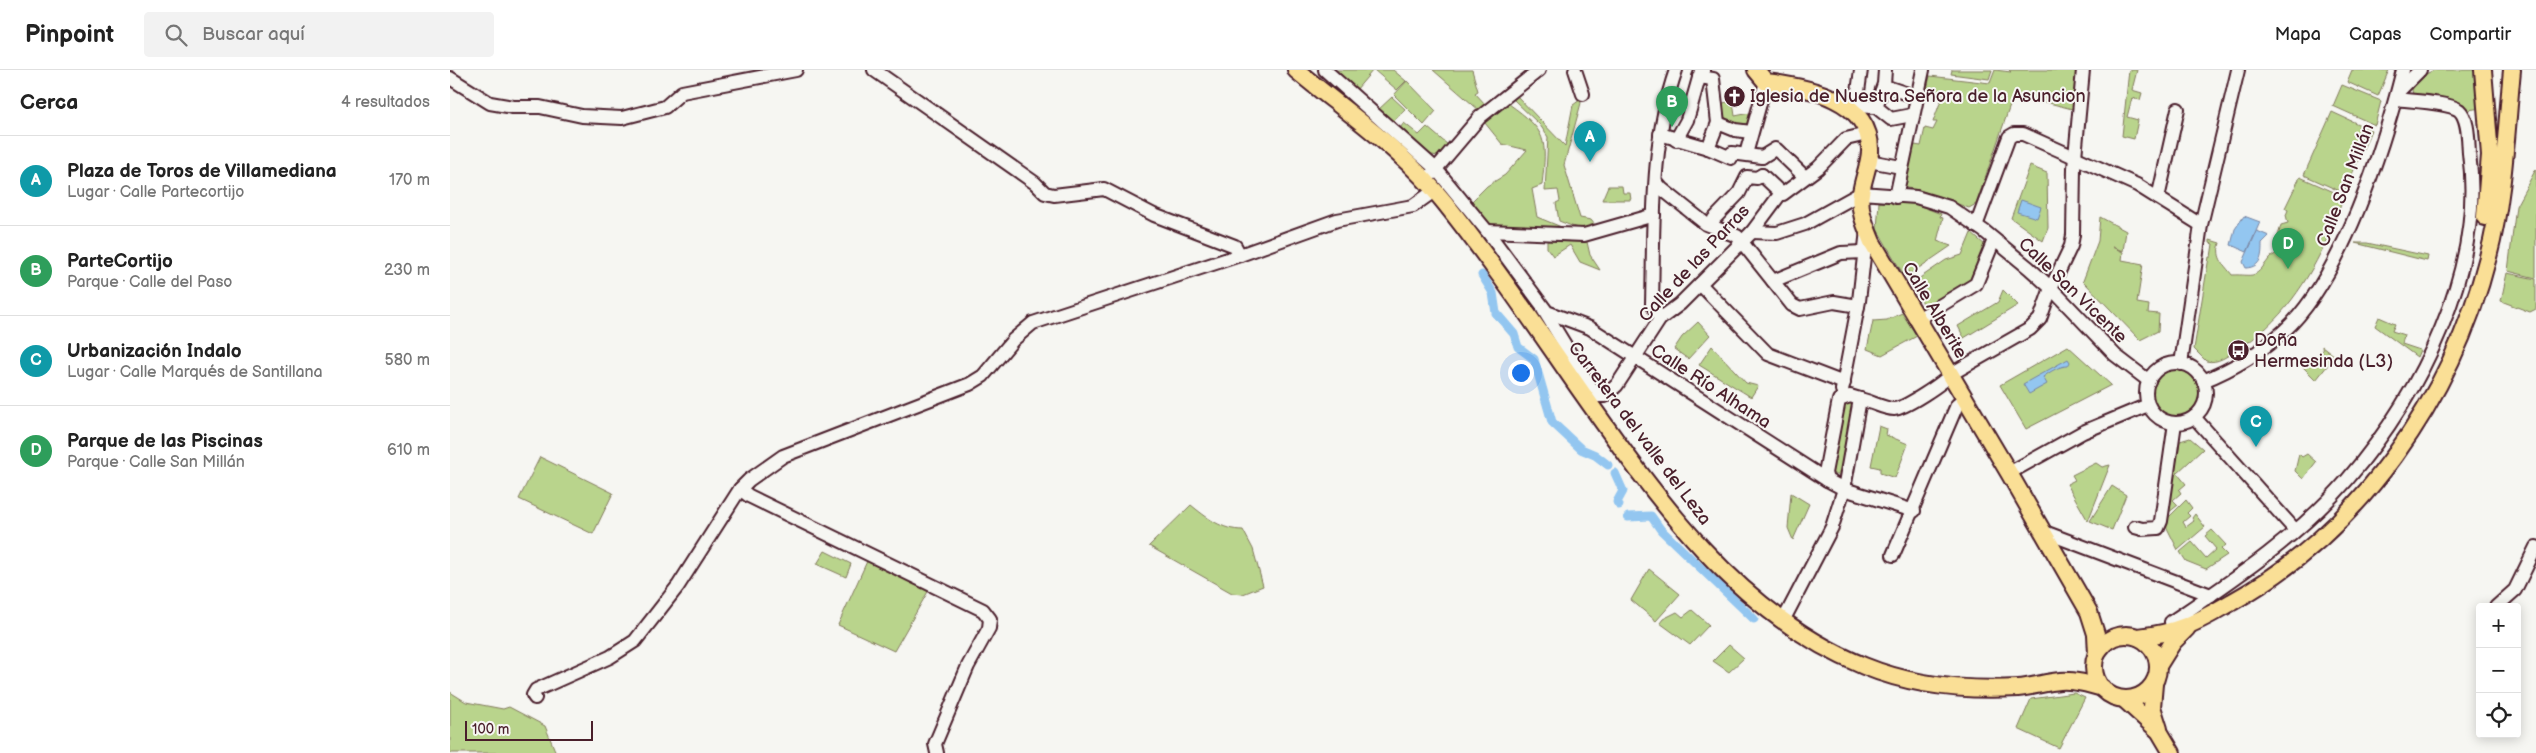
<!DOCTYPE html>
<html lang="es">
<head>
<meta charset="utf-8">
<style>
	:root { --surface:#fff; --page:#f2f2f2; --text:#222; --muted:#767676; --line:#e0e0e0; --accent:#4a1f2b }
	body { margin:0; font-family:"Balsamiq Sans",sans-serif; background:var(--page); color:var(--text) }
	.controls { position:absolute; right:15px; bottom:15px; display:grid; overflow:hidden; border-radius:5px; box-shadow:0 2px 12px #0003 }
	.controls button { width:45px; height:45px; display:grid; place-items:center; padding:0; border:0; border-bottom:1px solid var(--line); background:var(--surface); color:var(--text); font:25px sans-serif }
	.scale { position:absolute; left:15px; bottom:12px; width:128px; box-sizing:border-box; padding-left:5px; border:2px solid #4a1f2b; border-top:0; font-size:14px; line-height:18px; white-space:nowrap; color:#4a1f2b; -webkit-text-stroke:4px #f6f6f2; paint-order:stroke }
	.you { position:absolute; left:1070px; top:302px; width:18px; height:18px; margin:-12px; border:4px solid #fff; border-radius:50%; background:#1a73e8; box-shadow:0 0 0 8px #1a73e833 }
	.badge { display:grid; place-items:center; width:32px; height:32px; border-radius:50%; background:var(--accent); color:#fff; font-size:16px; font-weight:700 }
	.pin { position:absolute; translate:-50% -41px; filter:drop-shadow(0 1px 2px #0008) }
	.pin::after { content:''; position:absolute; top:26px; width:18px; height:15px; background:inherit; clip-path:polygon(0 0,100% 0,50% 100%) }
	.list { margin:0; padding:0; list-style:none }
	h2 { display:flex; justify-content:space-between; align-items:center; height:65px; margin:0; padding:0 20px; font-size:21px }
	h2 small { font-size:16px; font-weight:400; color:var(--muted) }
	.list li { display:grid; grid-template-columns:32px 1fr auto; gap:15px; align-items:center; box-sizing:border-box; height:90px; padding:0 20px; border-top:1px solid var(--line) }
	.list b { display:block; font-size:19px; white-space:nowrap }
	.list p { margin:0; font-size:16px; white-space:nowrap; color:var(--muted) }
	.list em { font-size:16px; font-style:normal; color:var(--muted) }
	.icon { flex:none; width:28px; height:28px; fill:none; stroke:currentColor; stroke-width:2; stroke-linecap:round; stroke-linejoin:round }
	.map { position:relative; flex:none; width:2086px; height:683px; overflow:hidden }
	header { display:flex; align-items:center; gap:30px; box-sizing:border-box; height:70px; padding:0 25px; background:var(--surface); border-bottom:1px solid var(--line) }
	header strong { font-size:24px }
	nav { display:flex; gap:28px; margin-inline-start:auto; font-size:18px }
	.search { width:350px; height:45px; background:var(--page); display:flex; align-items:center; gap:12px; box-sizing:border-box; padding:0 18px; border-radius:5px; color:var(--muted); font-size:19px }
	main { display:flex }
	aside { flex:1; background:var(--surface) }
	.map>svg:first-child { display:block }
</style>
</head>
<body>
<header>
<strong>Pinpoint</strong>
<div class="search"><svg class="icon" aria-label="search" viewBox="0 0 24 24"><circle cx="10" cy="10" r="6"/><path d="M15 15l6 6"/></svg>Buscar aquí</div>
<nav><a>Mapa</a><a>Capas</a><a>Compartir</a></nav>
</header>
<main>
<aside>
<h2>Cerca<small>4 resultados</small></h2>
<ul class="list">
<li><span class="badge" style="background:#0f9aa8">A</span><div><b>Plaza de Toros de Villamediana</b><p>Lugar · Calle Partecortijo</p></div><em>170 m</em></li>
<li><span class="badge" style="background:#2e9e5b">B</span><div><b>ParteCortijo</b><p>Parque · Calle del Paso</p></div><em>230 m</em></li>
<li><span class="badge" style="background:#0f9aa8">C</span><div><b>Urbanización Indalo</b><p>Lugar · Calle Marqués de Santillana</p></div><em>580 m</em></li>
<li><span class="badge" style="background:#2e9e5b">D</span><div><b>Parque de las Piscinas</b><p>Parque · Calle San Millán</p></div><em>610 m</em></li>
</ul>
</aside>
<div class="map">
<svg width="2086" height="683" viewBox="0 0 2086 683">
	<rect width="100%" height="100%" fill="#f6f6f2"/>
	<filter id="ink" filterUnits="userSpaceOnUse"><feTurbulence type="fractalNoise" baseFrequency=".02" numOctaves="2"/><feDisplacementMap in="SourceGraphic" scale="10" xChannelSelector="R" yChannelSelector="G"/><feConvolveMatrix kernelMatrix="1 2 1 2 8 2 1 2 1" color-interpolation-filters="sRGB"/></filter>
	<g filter="url(#ink)">
		<!-- green -->
		<g fill="#b9d48c" stroke="#827a5c">
			<polygon points="883,0 923,0 906,20"/>
			<polygon points="924,0 943,0 956,11 947,20"/>
			<polygon points="983,0 1022,0 1028,21 1025,23 1036,35 1030,41"/>
			<polygon points="1502,0 1542,0 1539,9 1501,4"/>
			<polygon points="1545,0 1561,2 1559,0 1630,0 1626,40 1564,24 1526,134 1519,138 1469,120 1451,117 1458,74 1471,76 1475,58 1483,60 1487,52 1483,52 1494,22 1477,19 1480,6 1540,13"/>
			<polygon points="1679,0 1687,0 1682,20 1692,23 1690,30 1682,28 1677,47 1688,50 1684,69 1672,66"/>
			<polygon points="1902,0 1939,0 1928,26 1897,12"/>
			<polygon points="1984,0 2026,0 2031,38 2018,40 2006,31 1963,25 1962,20 1968,8"/>
			<polygon points="957,11 986,41 974,55 944,25"/>
			<polygon points="1892,15 1931,31 1925,55 1883,36"/>
			<polygon points="1066,25 1115,76 1123,35 1130,30 1131,33 1114,95 1130,148 1141,150 1145,155 1132,160 1109,151 1106,133 1110,131 1108,120 1095,121 1098,67 1090,55 1063,29"/>
			<polygon points="942,27 955,39 942,53 928,40"/>
			<polygon points="1278,32 1283,32 1285,46 1300,43 1302,45 1298,56 1286,56 1275,51 1268,34"/>
			<path d="M 1059,34 C 1097,61 1097,69 1092,115 L 1082,119 L 1087,147 L 1126,163 L 1048,159 L 1037,154 L 1020,133 L 1037,116 L 1055,105 L 1077,80 L 1052,74 L 1035,53 Z"/>
			<polygon points="1882,42 1921,60 1894,123 1854,105"/>
			<polygon points="954,53 969,65 977,57 998,75 988,86 976,84 950,58"/>
			<polygon points="1580,96 1597,103 1598,158 1593,171 1561,148"/>
			<polygon points="2086,99 2086,208 2058,201 2066,136"/>
			<path d="M 1850,107 L 1893,126 C 1890,140 1885,152 1879,165 C 1858,212 1831,253 1787,280 C 1777,286 1768,294 1756,291 L 1744,279 L 1759,187 L 1761,187 L 1763,174 L 1760,173 L 1760,170 L 1770,173 C 1765,189 1775,195 1782,205 C 1804,204 1803,211 1819,189 C 1821,186 1827,184 1831,179 L 1831,171 L 1828,166 L 1831,155 L 1838,153 L 1836,145 L 1838,140 L 1835,138 Z"/>
			<polygon points="1158,116 1172,116 1173,123 1180,123 1181,130 1152,130"/>
			<polygon points="1429,132 1463,133 1491,144 1490,147 1493,148 1487,171 1501,176 1460,204 1458,201 1453,204 1427,159"/>
			<polygon points="1650,147 1676,161 1673,181 1662,177 1673,182 1672,190 1693,194 1687,233 1699,235 1698,243 1709,244 1708,261 1690,270 1633,211 1648,171"/>
			<polygon points="1521,163 1535,175 1522,211 1476,238 1461,214 1496,190 1512,185"/>
			<polygon points="1097,171 1137,172 1140,185 1150,200 1130,192 1120,175 1103,186 1097,178"/>
			<polygon points="1905,173 1917,173 1978,186 1977,191"/>
			<polygon points="2057,203 2086,209 2086,239 2080,242 2051,231"/>
			<polygon points="1553,220 1568,235 1514,268 1508,256 1548,232"/>
			<polygon points="1452,243 1467,266 1432,285 1417,279 1423,251 1437,250"/>
			<polygon points="1929,247 1945,254 1942,261 1954,265 1952,274 1970,280 1967,287 1925,256"/>
			<polygon points="1248,252 1260,265 1238,289 1224,279 1232,267"/>
			<polygon points="1262,276 1296,313 1308,316 1301,327 1249,295"/>
			<polygon points="1618,276 1661,315 1576,359 1550,315"/>
			<path d="M 1872,276 L 1885,286 L 1866,310 L 1851,295 C 1863,295 1874,292 1872,276 Z"/>
			<circle cx="1725" cy="325" r="25"/>
			<polygon points="1401,332 1405,335 1391,405 1386,405 1380,402 1389,337"/>
			<polygon points="1429,356 1437,359 1436,365 1458,374 1445,408 1430,403 1430,398 1421,396"/>
			<polygon points="1740,368 1753,379 1727,403 1736,414 1729,420 1731,423 1723,430 1728,435 1718,443 1730,371"/>
			<polygon points="1849,384 1852,387 1857,384 1866,392 1853,409 1845,401"/>
			<polygon points="90,387 163,423 143,464 69,429"/>
			<polygon points="1646,393 1652,397 1660,395 1638,451 1617,414 1625,410 1622,405"/>
			<polygon points="1662,416 1676,425 1662,460 1640,451"/>
			<polygon points="1341,423 1359,434 1343,470 1338,458"/>
			<polygon points="1736,430 1742,438 1737,443 1740,446 1733,452 1736,457 1744,451 1742,448 1745,444 1755,457 1728,480 1716,456 1719,447"/>
			<path d="M 741,435 C 757,448 772,460 793,460 L 803,479 L 813,516 L 793,524 L 782,523 L 699,476 Z"/>
			<polygon points="1762,460 1776,475 1771,479 1777,485 1756,499 1736,491 1730,482 1742,472 1756,488 1766,479 1755,466"/>
			<polygon points="375,481 401,494 396,507 367,494"/>
			<polygon points="418,489 480,518 444,581 388,555"/>
			<polygon points="1199,499 1230,524 1206,551 1181,530"/>
			<polygon points="1242,540 1259,555 1240,575 1210,553 1213,549 1227,542 1233,547"/>
			<polygon points="1279,575 1294,588 1279,602 1263,591"/>
			<polygon points="0,622 16,632 53,639 59,637 95,656 106,683 0,683"/>
			<polygon points="1624,623 1635,628 1609,678 1568,659 1581,629"/>
		</g>
		<!-- water -->
		<g fill="#93c6f0" stroke="#7683a1">
			<polygon points="1571,130 1591,137 1587,148 1567,142"/>
			<polygon points="1794,146 1810,152 1797,182 1781,175 1785,159"/>
			<path d="M 1807,161 L 1819,166 L 1812,173 C 1812,185 1812,197 1796,198 L 1793,192 Z"/>
			<path d="M 1618,289 L 1620,292 L 1618,296 C 1609,296 1601,301 1593,307 L 1597,314 L 1579,324 L 1573,314 Z"/>
		</g>
		<g fill="none" stroke-linecap="round" stroke-linejoin="round">
			<!-- canal -->
			<g stroke="#93c6f0" stroke-width="9">
				<polyline points="1032,205 1043,223 1046,243 1064,264 1068,277 1084,289 1102,352 1131,379 1145,385 1158,395"/>
				<polyline points="1165,403 1173,421 1167,432 1169,435"/>
				<polyline points="1178,447 1201,446 1211,460 1304,549"/>
			</g>
			<defs>
				<g id="minor">
					<polyline points="424,0 585,113 595,123 604,125 654,119 704,145 785,176 790,185"/>
					<polyline points="875,0 986,99 1037,161 1097,242 1140,258 1377,410"/>
					<polyline points="1125,0 1133,24"/>
					<polyline points="1249,7 1263,9 1268,53"/>
					<polyline points="0,8 40,33 63,37 90,37 132,46 172,48 215,37 232,22 346,0"/>
					<polyline points="1434,16 1467,27"/>
					<polyline points="1948,22 1970,0"/>
					<polyline points="1399,36 1426,37 1441,49 1462,45"/>
					<polyline points="1406,36 1411,0"/>
					<polyline points="1426,37 1434,14 1435,0"/>
					<polyline points="1210,64 1258,78 1281,88 1282,83 1312,87"/>
					<polyline points="1226,70 1237,50 1251,1 1254,0"/>
					<polyline points="1258,78 1268,53 1285,60 1301,62"/>
					<polyline points="1296,84 1316,12"/>
					<polyline points="1312,87 1325,79 1327,80 1355,107"/>
					<polyline points="1419,91 1451,97"/>
					<polyline points="1312,105 1331,123"/>
					<polyline points="980,106 1030,47 1089,0"/>
					<polyline points="1207,113 1212,119 1256,154 1287,166 1342,235 1350,239 1384,232 1408,236"/>
					<polyline points="1446,127 1473,0"/>
					<polyline points="1708,128 1728,39"/>
					<polyline points="1262,155 1264,149 1289,123 1297,107 1307,108 1312,105"/>
					<polyline points="1526,156 1559,67 1564,64 1573,64 1687,115 1751,155"/>
					<polyline points="1037,161 1134,165 1204,145"/>
					<polyline points="1302,162 1327,163 1355,154 1411,123 1466,127 1499,137 1534,161 1579,198 1601,218 1665,285 1699,311"/>
					<polyline points="1323,211 1391,183 1414,182"/>
					<polyline points="1250,214 1318,284 1394,313"/>
					<polyline points="1093,239 1140,316 1148,326 1155,326 1167,315 1210,249 1230,234 1302,162 1331,123 1333,124 1368,98 1396,69 1417,64"/>
					<path d="M 1210,249 L 1202,234 C 1204,156 1200,74 1226,0"/>
					<polyline points="1468,249 1526,214 1544,170"/>
					<circle cx="1726" cy="323" r="30"/>
					<polyline points="1731,294 1751,155 1788,0"/>
					<path d="M 1753,311 C 1783,299 1810,283 1834,261 C 1892,209 1934,75 1953,0"/>
					<polyline points="1392,320 1409,231 1417,160"/>
					<path d="M 1410,329 C 1420,331 1434,339 1444,339 C 1456,338 1493,313 1501,304 L 1580,259 L 1590,249 L 1601,218 L 1621,176 L 1623,165 L 1624,98 L 1633,0"/>
					<polyline points="1744,347 1845,460"/>
					<polyline points="1559,403 1633,362 1698,335"/>
					<polyline points="290,419 299,426 533,540 540,549 539,558 518,596 485,674 487,683"/>
					<polyline points="1685,457 1692,459 1708,458 1711,451 1725,353"/>
					<polyline points="1592,461 1761,525"/>
					<polyline points="1443,485 1507,335 1515,329"/>
					<polyline points="2046,537 2065,520 2086,477"/>
					<polyline points="1333,551 1382,457 1394,419 1410,329 1400,326 1389,330 1375,403 1377,410 1394,419 1464,441"/>
					<path d="M 1721,552 C 1783,510 1847,468 1897,410 C 1970,325 2035,199 2019,83 C 2018,71 2019,49 2009,40 C 1998,32 1960,31 1946,29"/>
					<polyline points="85,628 83,625 86,620 160,587 185,571 228,516 290,419 299,410 333,386 520,314 533,306 563,270 583,253 790,185 887,150 963,136 984,121"/>
				</g>
				<g id="major">
					<path d="M 846,0 C 896,42 954,81 995,133 C 1042,192 1085,255 1128,317 C 1204,425 1287,545 1414,596 C 1463,616 1515,621 1568,618 C 1582,617 1596,612 1610,611 C 1625,610 1639,614 1653,618"/>
					<path d="M 1306,0 L 1316,12 C 1357,17 1422,29 1420,82 C 1419,96 1413,109 1411,123 C 1408,140 1416,157 1422,172 L 1559,403 L 1639,542 L 1646,564 L 1647,584"/>
					<polyline points="2033,0 2040,85 2035,147"/>
					<circle cx="1676" cy="597" r="32"/>
					<path d="M 1688,567 C 1728,563 1748,552 1782,532 C 1910,461 2002,328 2038,187 C 2054,127 2056,62 2062,0"/>
					<polyline points="1708,596 1723,572 1737,558"/>
					<polyline points="1704,614 1702,637 1709,659"/>
					<polyline points="1674,629 1709,661 1722,683"/>
				</g>
			</defs>
			<!-- minor casing -->
			<use href="#minor" stroke="#4a1f2b" stroke-width="16"/>
			<!-- major casing -->
			<use href="#major" stroke="#4a1f2b" stroke-width="20"/>
			<!-- minor -->
			<use href="#minor" stroke="#f6f6f2" stroke-width="12"/>
			<!-- major -->
			<use href="#major" stroke="#fadf96" stroke-width="16"/>
		</g>
	</g>
	<!-- icons -->
	<defs>
		<symbol id="church-disc" viewBox="-11 -11 22 22"><circle r="9.5" fill="#4a1f2b" stroke="#f6f6f2"/><path d="M-1.2-6h2.4v3.5h3.3v2.4h-3.3V6h-2.4V-.1h-3.3v-2.4h3.3Z" fill="#fff"/></symbol>
		<symbol id="bus-disc" viewBox="-11 -11 22 22"><circle r="9.5" fill="#4a1f2b" stroke="#f6f6f2"/><path d="M-5-6H5V4H4V6H2V4H-2V6H-4V4H-5ZM-3.5-4V0h7V-4ZM-3.5 1.2v1.5H-2V1.2ZM2 1.2v1.5H3.5V1.2Z" fill="#fff"/></symbol>
	</defs>
	<g fill-rule="evenodd">
		<use href="#church-disc" x="1272" y="14" width="25" height="25"/>
		<use href="#bus-disc" x="1776" y="268" width="25" height="25"/>
	</g>
	<g text-anchor="middle" stroke-width="4" stroke-linejoin="round" paint-order="stroke">
		<!-- poi labels -->
		<g font-size="18" fill="#4a1f2b" stroke="#f6f6f2" text-anchor="start">
			<text x="1300" y="32">Iglesia de Nuestra Señora de la Asuncion</text>
			<text x="1804" y="276">Doña<tspan x="1804" dy="21">Hermesinda (L3)</tspan></text>
		</g>
		<!-- street labels -->
		<g font-size="18" fill="#4a1f2b" stroke="#f6f6f2">
			<text transform="translate(1895 115) rotate(-69)" y="6">Calle San Millán</text>
			<text transform="translate(1244 193) rotate(-47)" y="6">Calle de las Parras</text>
			<text transform="translate(1623 220) rotate(44)" y="6">Calle San Vicente</text>
			<text transform="translate(1485 240) rotate(59)" y="6">Calle Alberite</text>
			<text transform="translate(1261 316) rotate(33)" y="6">Calle Río Alhama</text>
			<text transform="translate(1190 363) rotate(53)" y="6">Carretera del valle del Leza</text>
		</g>
	</g>
</svg>
<div class="controls">
<button>+</button>
<button>−</button>
<button><svg class="icon" aria-label="locate" viewBox="0 0 24 24"><circle cx="12" cy="12" r="6"/><path d="M12 2v4M12 18v4M2 12h4M18 12h4"/></svg></button>
</div>
<div class="scale">100 m</div>
<div class="you"></div>
<div class="pin badge" style="left:1140px;top:92px;background:#0f9aa8">A</div>
<div class="pin badge" style="left:1222px;top:57px;background:#2e9e5b">B</div>
<div class="pin badge" style="left:1806px;top:377px;background:#0f9aa8">C</div>
<div class="pin badge" style="left:1838px;top:199px;background:#2e9e5b">D</div>
</div>
</main>
</body>
</html>
